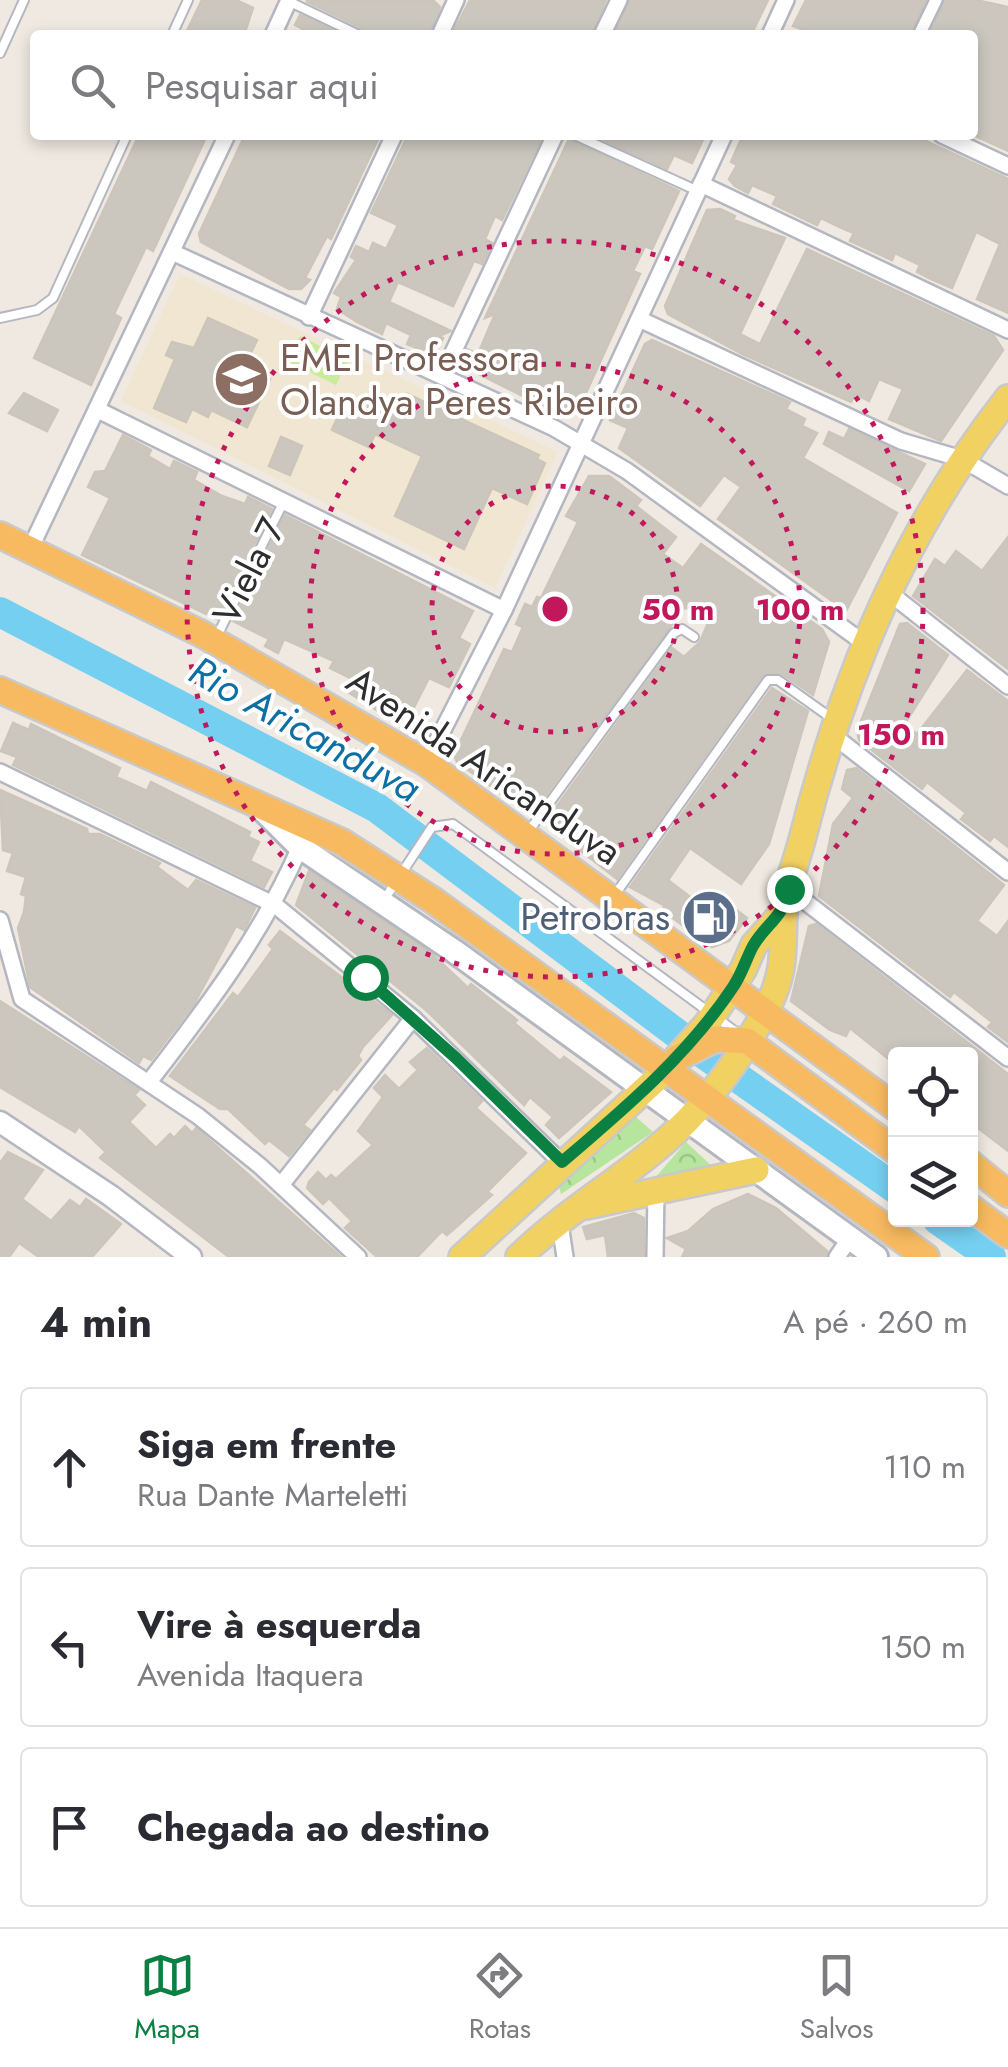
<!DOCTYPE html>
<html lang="pt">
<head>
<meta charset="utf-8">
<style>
	:root { --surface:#fff; --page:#f7f7f7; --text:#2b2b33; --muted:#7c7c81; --line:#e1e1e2; --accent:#0b8043 }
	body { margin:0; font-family:Jost,sans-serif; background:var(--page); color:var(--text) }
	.controls { position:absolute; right:30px; bottom:30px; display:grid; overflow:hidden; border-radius:10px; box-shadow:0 5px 15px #0003 }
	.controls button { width:90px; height:90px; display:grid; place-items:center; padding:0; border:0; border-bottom:2px solid var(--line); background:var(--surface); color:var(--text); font:50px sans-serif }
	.stop { position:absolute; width:30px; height:30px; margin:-22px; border:8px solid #0b8043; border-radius:50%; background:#fff }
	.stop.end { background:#0b8043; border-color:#fff; box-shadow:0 2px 10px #0008 }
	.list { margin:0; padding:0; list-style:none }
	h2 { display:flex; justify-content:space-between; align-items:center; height:130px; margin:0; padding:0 40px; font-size:42px }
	h2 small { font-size:32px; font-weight:400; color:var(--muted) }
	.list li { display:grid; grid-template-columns:65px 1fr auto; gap:30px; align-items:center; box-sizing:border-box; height:160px; margin:0 20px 20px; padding:0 20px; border:2px solid var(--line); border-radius:10px }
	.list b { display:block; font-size:38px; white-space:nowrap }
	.list p { margin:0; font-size:32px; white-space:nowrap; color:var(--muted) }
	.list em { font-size:32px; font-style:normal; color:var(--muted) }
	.icon { flex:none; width:55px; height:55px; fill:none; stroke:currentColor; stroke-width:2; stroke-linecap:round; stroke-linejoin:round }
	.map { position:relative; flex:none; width:1008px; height:1257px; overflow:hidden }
	.search { position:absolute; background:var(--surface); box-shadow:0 5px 15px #0003; left:30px; right:30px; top:30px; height:110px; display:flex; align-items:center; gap:25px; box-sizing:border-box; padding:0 35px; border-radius:10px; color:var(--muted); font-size:38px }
	.sheet { height:670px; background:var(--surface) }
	nav { display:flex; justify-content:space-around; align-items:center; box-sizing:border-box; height:140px; border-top:2px solid var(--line); background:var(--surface); font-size:28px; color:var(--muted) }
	nav a { display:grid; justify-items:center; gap:5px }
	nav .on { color:var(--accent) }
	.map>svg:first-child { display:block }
</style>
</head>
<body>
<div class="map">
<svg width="1008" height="1257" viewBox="0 0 1008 1257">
	<defs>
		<pattern id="park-crowns" width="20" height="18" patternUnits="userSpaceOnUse" patternTransform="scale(2.5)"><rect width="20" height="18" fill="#b6e59e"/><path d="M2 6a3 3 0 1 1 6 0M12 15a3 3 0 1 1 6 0" fill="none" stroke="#9dc588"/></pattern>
	</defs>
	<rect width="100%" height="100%" fill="#efe9e1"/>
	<!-- education -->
	<polygon fill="#f0e6d1" points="180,274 558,452 495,588 121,401"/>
	<!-- park -->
	<g fill="url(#park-crowns)">
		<polygon points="636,1117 653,1132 561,1194 557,1180"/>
		<polygon points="686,1142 715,1169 655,1178"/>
	</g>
	<!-- pitch -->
	<polygon fill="#c9ec9a" points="300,336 348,360 336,385 287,361"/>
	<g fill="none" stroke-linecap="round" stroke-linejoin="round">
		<!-- river -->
		<g stroke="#75cff0" stroke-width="30">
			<polyline points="0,612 377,808 704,1054 896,1189"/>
			<polyline points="938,1220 991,1257"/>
		</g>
	</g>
	<!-- building -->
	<g fill="#cbc7bf" stroke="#cbc5ba" stroke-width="2.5">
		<polygon points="202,0 236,0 253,8 244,35 185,35"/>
		<polygon points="433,0 440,7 429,35 366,35 362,28 306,1"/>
		<polygon points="470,0 606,0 591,35 452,35"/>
		<polygon points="630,0 768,0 751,35 614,35"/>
		<polygon points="806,0 926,0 910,35 799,35 802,29 793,26"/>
		<polygon points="945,0 976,0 1008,7 1008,151 973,135 973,35 929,35"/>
		<polygon points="300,15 342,35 300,35 303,29 295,25"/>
		<polygon points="139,135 207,135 153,251 146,247 114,314 121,318 91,385 34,358"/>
		<polygon points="245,135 380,135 331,239 327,236 305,278 310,280 301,289 289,289 201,242 199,234"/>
		<polygon points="408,135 543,135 502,220 495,216 485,239 492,243 482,264 474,261 453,306 398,282 389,302 451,331 439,336 443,338 437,351 429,347 427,352 407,344 411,335 386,323 382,334 357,322 337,309 341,297 334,293 356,260 351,257 356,246 369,252 373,243 386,249 398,225 371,213"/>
		<polygon points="593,135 705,135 692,163 674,155 667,169"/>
		<polygon points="743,135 913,135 1008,179 1008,313 977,299 1000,244 976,232 952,288 929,278 917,272 920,265 895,253 892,260 850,241 854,233 844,229 821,218 817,225 773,204 777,196 752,185 748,193 735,186 729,179 737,165 731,162"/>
		<polygon points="569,139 679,191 652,249 645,246 633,271 640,274 586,393 578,406 572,403 565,417 473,371 465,352 467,349 478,354 495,314 485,318"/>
		<polygon points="720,209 735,216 733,220 785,238 740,334 760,344 807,249 994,336 1003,350 941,441 889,419 903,389 879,379 869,401 855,394 851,402 742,354 668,314 665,306 707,210"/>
		<polygon points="208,318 257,340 249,357 258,362 253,371 270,379 247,427 211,410 208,417 192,409 186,422 154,408 175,359 166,355 172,342 194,348"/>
		<polygon points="652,340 790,402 786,409 805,419 802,426 817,433 803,458 897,513 846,611 718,519 741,487 724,475 700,506 619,448 628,428 610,420 645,344"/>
		<polygon points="24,393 58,410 47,431 9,413"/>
		<polygon points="407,394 539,455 537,459 545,463 527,504 492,488 464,549 395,516 422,456 375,434 369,447 332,430 341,410 362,420 372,398 400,410"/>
		<polygon points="849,429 925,464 909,491 824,444 829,432 844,439"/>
		<polygon points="123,435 151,450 148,456 170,469 174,461 197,472 194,480 222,496 245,504 248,497 272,509 217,619 82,555 110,498 88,487 95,472 105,471"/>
		<polygon points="281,437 302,446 290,475 269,466"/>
		<polygon points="589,476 609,476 641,500 636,506 676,537 663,554 683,568 701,544 822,629 829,642 813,695 781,673 762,676 617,879 568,841 573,834 549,817 672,648 684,657 700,642 708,623 685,607 531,815 457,762 454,755 504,649 512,652 523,627 516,624 525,604 532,607 537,597 541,598 578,522 566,516"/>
		<polygon points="285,515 473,611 459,638 470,644 449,687 429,678 413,709 391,697 383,714 348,692 354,680 330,668 334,661 284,639 278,653 265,646 269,639 233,621"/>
		<polygon points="1008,537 1008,669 913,596 935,559 945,566 956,551 982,571"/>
		<polygon points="907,623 948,655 904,725 917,734 967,670 1008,701 1008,847 994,836 990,841 961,819 966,813 927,782 922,789 859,740 857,731 900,624"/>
		<polygon points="772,688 808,711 769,844 741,884 690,848 668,880 716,917 727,903 747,918 729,941 712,947 662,910 665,906 630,887"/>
		<polygon points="13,723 29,730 31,724 120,768 116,777 147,791 151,782 250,832 248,837 259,842 250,861 272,872 264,887 13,765 17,757 1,751"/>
		<polygon points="856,768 1004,885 977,921 997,936 1008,921 1008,1042 988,1027 992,1022 954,992 950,997 819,896 833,824 853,798 842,789 847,770"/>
		<polygon points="0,790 87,829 88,834 100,834 160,863 157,867 188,890 196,880 255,908 244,930 236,926 194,1004 151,1060 143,1056 139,1063 30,987 18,928 24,912 26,896 21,894 26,877 7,871 13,853 3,850"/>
		<polygon points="309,871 432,954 468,988 471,984 517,1020 514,1023 560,1061 564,1057 611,1092 559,1138 546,1125 553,1117 530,1097 524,1105 426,1010 296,905"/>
		<polygon points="816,924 1008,1074 1008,1151 970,1122 970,1054 896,1054 896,1065 850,1028 846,1036 830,1030 791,1001 809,926"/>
		<polygon points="280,931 392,1015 363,1047 358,1056 361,1060 337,1090 334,1088 303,1125 310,1130 289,1156 269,1140 265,1144 228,1109 220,1109 170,1076 233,993 238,997 273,949 269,945"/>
		<polygon points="0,1001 139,1090 134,1095 145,1105 129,1122 156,1148 170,1134 174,1138 185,1126 192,1133 196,1128 341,1257 229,1257 100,1158 106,1152 79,1126 75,1132 0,1087"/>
		<polygon points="427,1048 482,1101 476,1108 526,1153 487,1192 492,1195 447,1235 442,1231 417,1257 377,1257 345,1228 352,1221 329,1198 323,1204 307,1188 309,1182 318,1172 326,1180 331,1175 336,1179 373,1145 358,1131 383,1097 374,1088 385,1075 399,1089 418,1070 410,1062"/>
		<polygon points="8,1152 43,1170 22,1199 51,1221 70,1200 80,1207 86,1199 121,1224 92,1257 39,1257 19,1243 9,1257 0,1257 0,1163"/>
		<polygon points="748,1194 776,1208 827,1251 826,1257 682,1257 686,1249 667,1238 688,1231 713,1209"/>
		<polygon points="634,1213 644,1218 644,1257 608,1257 605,1235 587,1239 583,1227"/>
	</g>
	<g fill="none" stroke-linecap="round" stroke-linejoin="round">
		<defs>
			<g id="service">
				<polyline points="288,1 359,35"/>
				<polyline points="172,35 188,0"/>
				<polyline points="0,53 24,0"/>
				<polyline points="575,135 698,191"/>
				<polyline points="0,318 37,310 53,298 127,135"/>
				<polyline points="217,636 284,501"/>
				<polyline points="528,832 674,633 682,629 694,637"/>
				<polyline points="614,896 768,680 778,680 834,720"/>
				<polyline points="384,900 432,827 453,824 736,1032"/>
			</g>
			<polyline id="pedestrian" points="919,35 936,0"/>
			<g id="minor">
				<polyline points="273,35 289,0"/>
				<polyline points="440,35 456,0"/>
				<polyline points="602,35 619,0"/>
				<polyline points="770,35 786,0"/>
				<polyline points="942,135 1008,166"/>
				<polyline points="701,184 1008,330"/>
				<polyline points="172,252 554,428 627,471 864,643"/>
				<polyline points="309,317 394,135"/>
				<polyline points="639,319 901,441 962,459 1008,486"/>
				<polyline points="442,376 555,135"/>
				<polyline points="98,410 504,610"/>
				<polyline points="30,549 227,135"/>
				<polyline points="887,591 1008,686"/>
				<polyline points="830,733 1008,872"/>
				<polyline points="426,763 504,610 724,135"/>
				<polyline points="0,772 275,905 413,1018 562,1163"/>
				<polyline points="789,889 1008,1058"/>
				<polyline points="0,920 22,999 198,1116 260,1166 358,1257"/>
				<path d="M 149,1082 C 207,1007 262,935 300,847"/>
				<polyline points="281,1185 413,1018"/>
				<polyline points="559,1217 565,1257"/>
				<polyline points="655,1257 656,1190"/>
				<polyline points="837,1257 850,1238"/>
			</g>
			<polyline id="tertiary" points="0,1122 111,1196 191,1257"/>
			<polyline id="secondary" points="260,807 300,847 454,951 876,1257"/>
			<g id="primary">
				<polyline points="586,1206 756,1170"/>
				<polyline points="462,1257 666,1070 707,1024 743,970 754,945 784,911"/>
				<path d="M 519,1257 C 568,1209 623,1180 672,1135 C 710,1101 744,1053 767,1008 C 786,971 782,952 784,913 C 785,889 796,863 802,840 C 843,678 904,530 1008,398"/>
			</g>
			<g id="trunk">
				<polyline points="0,535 202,634 426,763 896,1108"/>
				<polyline points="0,690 342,842 434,901 926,1257"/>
				<polyline points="677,1058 715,1039 747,1041 896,1151"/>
				<polyline points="970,1163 1008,1194"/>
				<polyline points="970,1207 1008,1235"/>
			</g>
		</defs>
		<!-- service casing -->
		<use href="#service" stroke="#b4b7c1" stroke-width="12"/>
		<!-- pedestrian casing -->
		<use href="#pedestrian" stroke="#b4b7c1" stroke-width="16"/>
		<!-- minor casing -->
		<use href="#minor" stroke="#b4b7c1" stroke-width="20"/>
		<!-- tertiary casing -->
		<use href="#tertiary" stroke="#b4b7c1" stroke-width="25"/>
		<!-- secondary casing -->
		<use href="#secondary" stroke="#b4b7c1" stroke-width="28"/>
		<!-- primary casing -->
		<use href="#primary" stroke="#c9c9c9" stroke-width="30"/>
		<!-- trunk casing -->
		<use href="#trunk" stroke="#c9c9c9" stroke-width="30"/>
		<!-- service -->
		<use href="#service" stroke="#fff" stroke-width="8"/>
		<!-- pedestrian -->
		<use href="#pedestrian" stroke="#fff" stroke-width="11"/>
		<!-- minor -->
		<use href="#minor" stroke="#fff" stroke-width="15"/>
		<!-- tertiary -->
		<use href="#tertiary" stroke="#fff" stroke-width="20"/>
		<!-- secondary -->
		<use href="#secondary" stroke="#fff" stroke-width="22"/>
		<!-- primary -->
		<use href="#primary" stroke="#f2d163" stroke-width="25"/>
		<!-- trunk -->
		<use href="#trunk" stroke="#f8ba60" stroke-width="25"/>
	</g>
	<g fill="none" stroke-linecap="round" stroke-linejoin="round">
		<!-- route -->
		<path stroke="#0b8043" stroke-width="12" d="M 365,977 L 456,1058 L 562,1162 C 624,1109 687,1056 733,987 C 742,974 746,959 753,946 C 767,922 782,920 789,889"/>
	</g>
	<!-- distance rings -->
	<g fill="none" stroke="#c2185b" stroke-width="5" stroke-dasharray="5 10">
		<circle cx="555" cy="609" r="123"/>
		<circle cx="555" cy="609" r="245"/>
		<circle cx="555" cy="609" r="368"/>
	</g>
	<!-- icons -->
	<defs>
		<symbol id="school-disc" viewBox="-11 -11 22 22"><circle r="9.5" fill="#8d6e63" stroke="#fff"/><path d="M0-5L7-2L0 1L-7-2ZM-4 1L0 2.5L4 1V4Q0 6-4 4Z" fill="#fff"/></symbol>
		<symbol id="fuel-disc" viewBox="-11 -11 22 22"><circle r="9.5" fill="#5c6f8a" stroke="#fff"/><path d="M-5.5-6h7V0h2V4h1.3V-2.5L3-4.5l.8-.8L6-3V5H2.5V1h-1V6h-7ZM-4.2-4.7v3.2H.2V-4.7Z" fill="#fff"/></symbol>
	</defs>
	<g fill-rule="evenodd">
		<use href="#school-disc" x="210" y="348" width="63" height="63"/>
		<use href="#fuel-disc" x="678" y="886" width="63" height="63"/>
	</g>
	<g text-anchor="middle" stroke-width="8" stroke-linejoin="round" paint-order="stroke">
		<!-- education labels -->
		<g font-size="38" fill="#785e54" stroke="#fff" text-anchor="start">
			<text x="280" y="371">EMEI Professora<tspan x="280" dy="44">Olandya Peres Ribeiro</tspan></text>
		</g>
		<!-- street labels -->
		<g font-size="38" fill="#2e2e2e" stroke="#fff">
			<text transform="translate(249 571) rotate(-63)" y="13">Viela 7</text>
			<text transform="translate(484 766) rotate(34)" y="13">Avenida Aricanduva</text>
		</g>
		<!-- service labels -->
		<g font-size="38" fill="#4e5e75" stroke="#fff" text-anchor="end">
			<text x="670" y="930">Petrobras</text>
		</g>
		<!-- water labels -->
		<g font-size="40" font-style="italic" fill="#0d6fa3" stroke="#fff">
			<text transform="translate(305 729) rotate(29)" y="14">Rio Aricanduva</text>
		</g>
	</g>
	<circle cx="555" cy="609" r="15" fill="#c2185b" stroke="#fff" stroke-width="5"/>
	<g font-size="30" text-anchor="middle" font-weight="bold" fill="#c2185b" stroke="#fff" stroke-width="8" stroke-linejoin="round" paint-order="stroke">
		<text x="678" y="620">50 m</text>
		<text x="800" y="620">100 m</text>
		<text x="901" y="745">150 m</text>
	</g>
</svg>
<div class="controls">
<button><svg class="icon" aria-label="locate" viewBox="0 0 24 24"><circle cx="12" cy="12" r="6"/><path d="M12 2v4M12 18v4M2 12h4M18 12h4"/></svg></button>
<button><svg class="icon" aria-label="layers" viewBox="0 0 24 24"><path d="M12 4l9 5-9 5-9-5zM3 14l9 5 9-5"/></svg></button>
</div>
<div class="stop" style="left:365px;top:977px"></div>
<div class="stop end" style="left:789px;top:889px"></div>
<div class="search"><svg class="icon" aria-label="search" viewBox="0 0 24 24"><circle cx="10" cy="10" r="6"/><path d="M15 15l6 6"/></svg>Pesquisar aqui</div>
</div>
<section class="sheet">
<h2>4 min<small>A pé · 260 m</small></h2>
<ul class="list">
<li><svg class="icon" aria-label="ahead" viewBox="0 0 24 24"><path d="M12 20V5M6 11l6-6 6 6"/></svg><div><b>Siga em frente</b><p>Rua Dante Marteletti</p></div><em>110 m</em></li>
<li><svg class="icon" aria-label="left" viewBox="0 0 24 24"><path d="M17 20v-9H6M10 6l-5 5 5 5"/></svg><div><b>Vire à esquerda</b><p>Avenida Itaquera</p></div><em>150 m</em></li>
<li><svg class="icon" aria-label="arrive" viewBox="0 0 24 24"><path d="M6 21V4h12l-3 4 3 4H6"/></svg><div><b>Chegada ao destino</b></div></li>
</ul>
</section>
<nav>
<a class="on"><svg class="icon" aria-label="map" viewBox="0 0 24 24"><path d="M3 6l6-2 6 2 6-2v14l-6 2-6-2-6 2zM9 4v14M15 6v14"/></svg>Mapa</a>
<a><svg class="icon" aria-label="directions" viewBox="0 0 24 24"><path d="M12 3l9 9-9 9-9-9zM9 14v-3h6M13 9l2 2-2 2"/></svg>Rotas</a>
<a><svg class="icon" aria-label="saved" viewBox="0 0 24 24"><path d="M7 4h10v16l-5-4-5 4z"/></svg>Salvos</a>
</nav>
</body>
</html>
